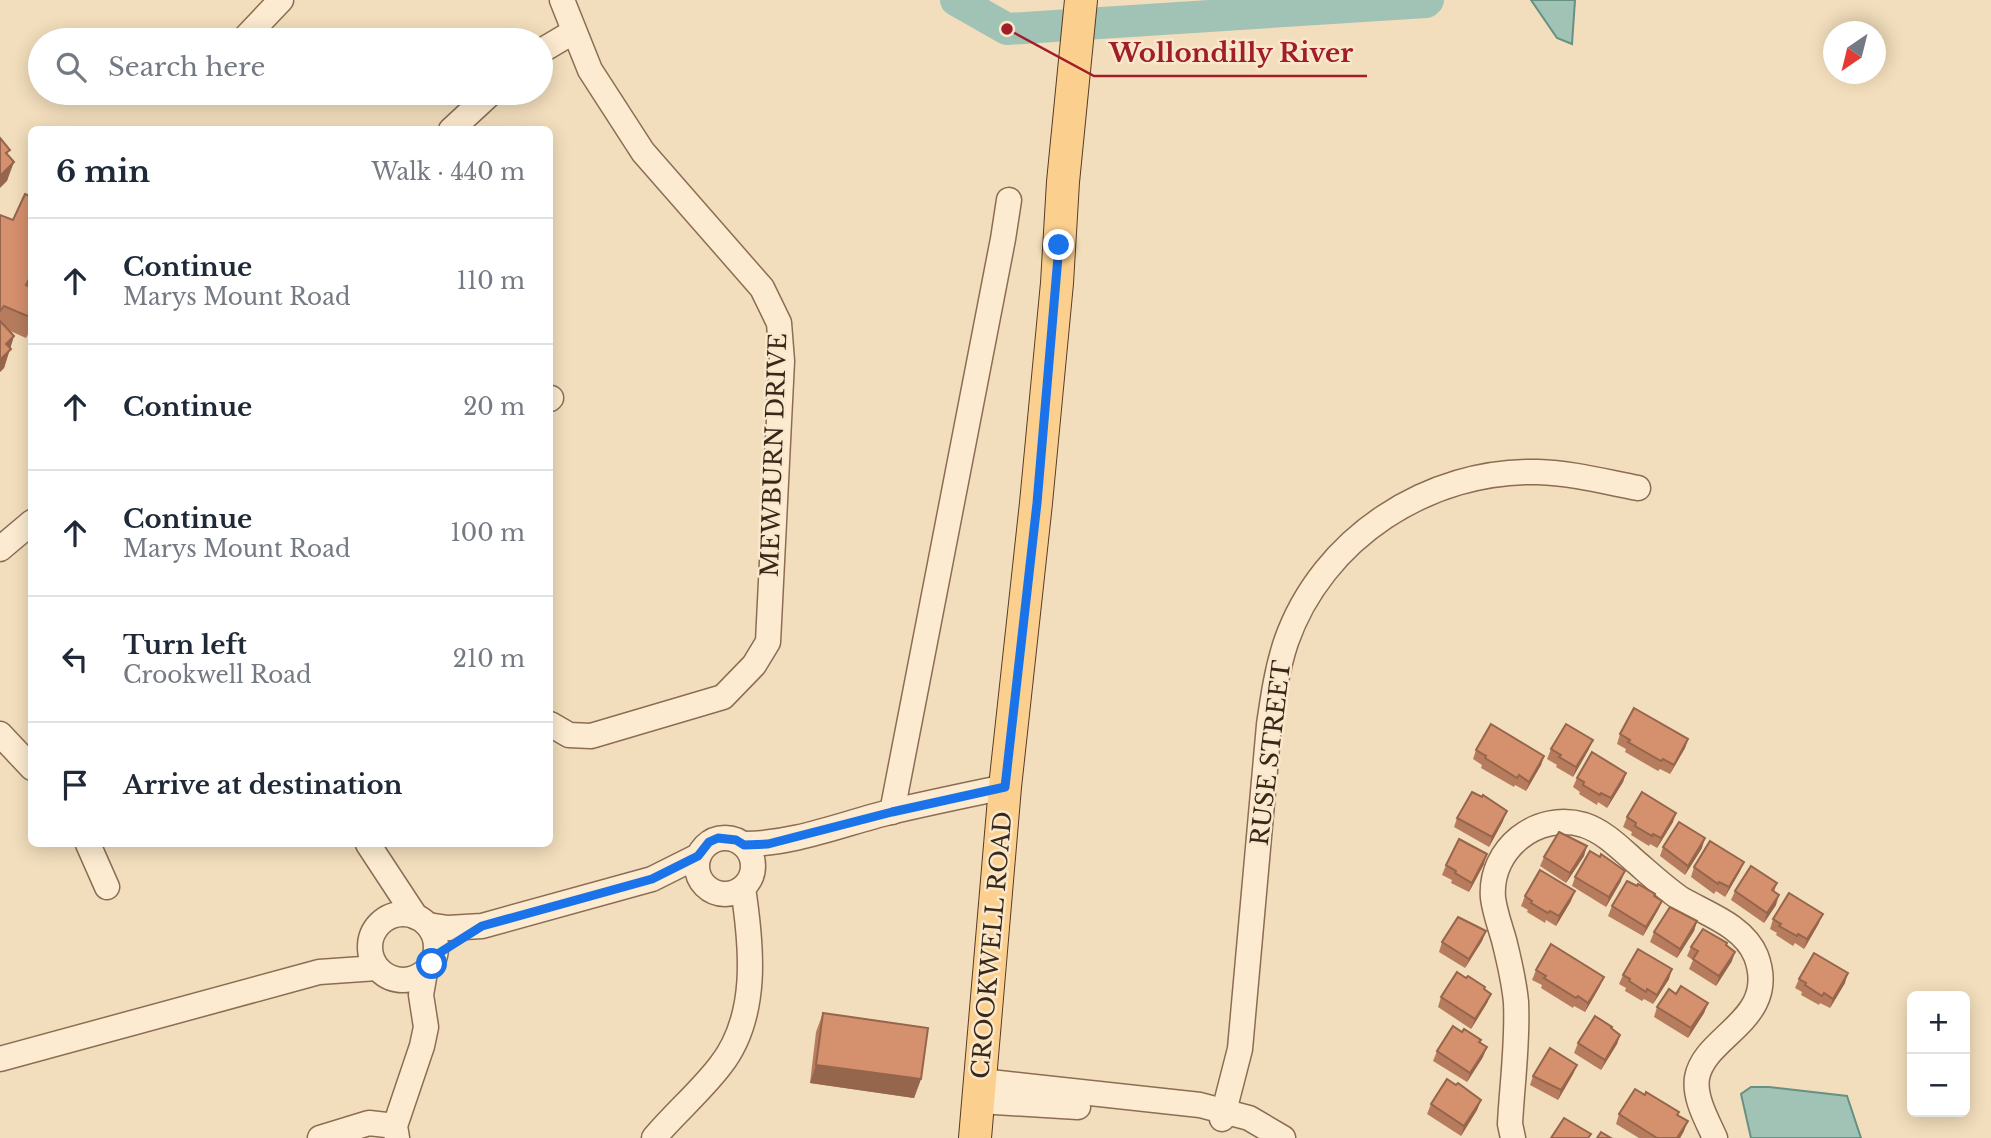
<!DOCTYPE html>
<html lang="en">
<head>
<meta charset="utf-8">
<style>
	:root { --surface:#fff; --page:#f2f2f3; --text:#1f2937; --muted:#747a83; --line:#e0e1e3 }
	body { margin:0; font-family:"Libre Baskerville",serif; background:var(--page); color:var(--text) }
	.controls { position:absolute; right:21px; bottom:21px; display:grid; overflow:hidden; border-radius:10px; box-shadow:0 4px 18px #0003 }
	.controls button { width:63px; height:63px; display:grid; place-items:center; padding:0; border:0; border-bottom:2px solid var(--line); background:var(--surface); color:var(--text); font:35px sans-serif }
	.compass { position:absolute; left:1823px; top:21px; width:63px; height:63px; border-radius:50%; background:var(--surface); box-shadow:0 4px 18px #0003; rotate:215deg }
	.stop { position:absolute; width:21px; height:21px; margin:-16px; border:5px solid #1a73e8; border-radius:50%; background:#fff }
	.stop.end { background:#1a73e8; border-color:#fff; box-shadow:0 2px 7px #0008 }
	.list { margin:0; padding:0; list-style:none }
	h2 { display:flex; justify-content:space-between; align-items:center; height:91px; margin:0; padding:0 28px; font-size:30px }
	h2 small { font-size:23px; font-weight:400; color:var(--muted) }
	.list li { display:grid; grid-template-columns:46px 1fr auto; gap:21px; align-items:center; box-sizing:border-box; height:126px; padding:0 28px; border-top:2px solid var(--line) }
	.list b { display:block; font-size:26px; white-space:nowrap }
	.list p { margin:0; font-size:23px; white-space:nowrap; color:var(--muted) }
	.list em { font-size:23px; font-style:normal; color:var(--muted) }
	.icon { flex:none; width:38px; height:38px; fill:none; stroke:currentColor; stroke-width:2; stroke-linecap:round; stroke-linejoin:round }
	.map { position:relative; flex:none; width:1991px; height:1138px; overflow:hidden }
	.search { position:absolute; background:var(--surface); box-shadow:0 4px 18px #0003; left:28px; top:28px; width:525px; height:77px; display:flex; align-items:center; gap:18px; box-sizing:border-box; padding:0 24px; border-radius:38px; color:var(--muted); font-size:26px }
	.panel { position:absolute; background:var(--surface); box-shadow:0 4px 18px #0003; left:28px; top:126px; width:525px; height:721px; border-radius:10px }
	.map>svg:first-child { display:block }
</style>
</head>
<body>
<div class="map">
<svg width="1991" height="1138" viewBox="0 0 1991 1138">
	<rect width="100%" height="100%" fill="#f2debc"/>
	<!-- water -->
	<g fill="#a0c3b6" stroke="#679183" stroke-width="2">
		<polygon points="1531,0 1575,0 1572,44 1557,38"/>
		<polygon points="1751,1087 1769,1087 1847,1096 1861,1138 1751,1138 1741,1094"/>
	</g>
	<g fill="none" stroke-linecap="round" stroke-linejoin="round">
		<!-- river -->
		<polyline stroke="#a0c3b6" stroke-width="32" points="956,0 1007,29 1426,2 1428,0"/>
		<defs>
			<g id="minor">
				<polyline points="245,38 281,0"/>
				<polyline points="541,51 573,32"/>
				<polyline points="451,130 491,93"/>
				<polyline points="550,399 551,398"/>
				<polyline points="0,549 32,522"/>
				<polyline points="550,724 569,735 591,736 723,697 754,665 768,642 782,361 779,323 762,288 643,152 590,70 562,0"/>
				<polyline points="0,734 32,768"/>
				<polyline points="892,812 1003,239 1009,200"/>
				<circle cx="725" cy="866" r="28"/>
				<polyline points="88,844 107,887"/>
				<polyline points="368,844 416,917"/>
				<path d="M 744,844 C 794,844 842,824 890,812 C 928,803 967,795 1005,787"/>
				<circle cx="403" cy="947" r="33"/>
				<polyline points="428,925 448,928 482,926 652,879 698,856"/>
				<polyline points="0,1059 319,972 377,968"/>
				<polyline points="981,1081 1200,1105 1249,1118 1283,1138"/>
				<polyline points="979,1101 1078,1107"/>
				<path d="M 1222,1119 L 1240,1049 L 1269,725 C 1273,697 1277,669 1286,642 C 1322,538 1429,469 1538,472 C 1572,473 1606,482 1638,488"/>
				<polyline points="320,1138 369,1123 395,1126"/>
				<polyline points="397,1138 395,1126 422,1046 426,1027 421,995 425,972"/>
				<path d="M 654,1138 C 675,1113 700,1092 720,1066 C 759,1017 752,947 743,888"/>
				<path d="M 1513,1138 L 1510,1124 C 1512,1084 1518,1043 1516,1002 C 1514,981 1509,960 1504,940 C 1500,926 1495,913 1493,898 C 1489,849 1537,811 1584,825 C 1605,832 1621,849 1636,862 C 1651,875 1665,888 1681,899 C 1707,914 1744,926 1756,956 C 1780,1020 1704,1035 1697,1078 C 1694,1098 1707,1120 1715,1138"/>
			</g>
			<polyline id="major" points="975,1138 1005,787 1036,503 1057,283 1063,182 1081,0"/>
		</defs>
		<!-- minor casing -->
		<use href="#minor" stroke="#8c6d54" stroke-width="27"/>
		<!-- major casing -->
		<use href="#major" stroke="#583b29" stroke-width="34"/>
		<!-- minor -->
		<use href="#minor" stroke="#fcebd0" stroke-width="24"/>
		<!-- major -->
		<use href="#major" stroke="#fbd08f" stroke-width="32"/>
	</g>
	<!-- wall -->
	<g fill="#b77c5e">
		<polygon points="32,197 32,281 30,280 27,286 32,288 32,327 26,338 8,330 14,336 4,368 0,372 0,215 13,220"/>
		<polygon points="1620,734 1688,739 1685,748 1670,774 1660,769 1658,771 1625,752 1626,749 1617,744"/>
		<polygon points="1551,749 1589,749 1573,777 1556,767 1557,765 1547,759"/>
		<polygon points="1476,750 1544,756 1541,765 1526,791 1515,785 1514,787 1481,768 1482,765 1473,759"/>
		<polygon points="1626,773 1623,782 1607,808 1598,802 1597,805 1579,794 1580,792 1573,787 1577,778"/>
		<polygon points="1627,817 1673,822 1657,848 1650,844 1649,846 1631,835 1632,832 1623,827"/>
		<polygon points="1457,818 1503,821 1489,847 1454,827"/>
		<polygon points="1663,847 1702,848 1685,875 1660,856"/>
		<polygon points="1584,856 1566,883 1540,866 1544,857"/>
		<polygon points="1484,864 1469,892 1451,883 1452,880 1442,875 1446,865"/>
		<polygon points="1694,867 1740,871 1725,897 1716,891 1714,894 1691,877"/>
		<polygon points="1575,877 1621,881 1606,907 1572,886"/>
		<polygon points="1777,883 1774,892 1776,905 1764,923 1731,900 1735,891"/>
		<polygon points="1525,896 1571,901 1556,926 1546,920 1545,923 1527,912 1528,910 1521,906"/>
		<polygon points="1655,897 1662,901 1658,910 1643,936 1608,916 1612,906"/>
		<polygon points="1773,919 1819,923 1804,949 1795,943 1793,946 1776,935 1777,933 1770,929"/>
		<polygon points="1697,921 1694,931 1677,958 1650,942 1654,932"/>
		<polygon points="1486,931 1482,941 1465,968 1439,952 1442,942"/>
		<polygon points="1727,943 1726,945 1732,961 1716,986 1689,969 1693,960 1687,956 1691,947"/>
		<polygon points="1536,970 1600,986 1585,1012 1574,1006 1573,1008 1541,988 1542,985 1532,980"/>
		<polygon points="1623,975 1669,979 1653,1004 1644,999 1642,1001 1625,991 1626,988 1619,984"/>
		<polygon points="1466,978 1485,987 1484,989 1491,994 1487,1003 1471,1029 1438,1007 1441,997"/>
		<polygon points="1799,979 1845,983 1830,1008 1820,1003 1819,1005 1801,995 1802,992 1795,988"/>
		<polygon points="1676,994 1708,1003 1704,1013 1688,1038 1654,1017 1657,1007"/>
		<polygon points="823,1013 921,1079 914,1098 810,1083 816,1032"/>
		<polygon points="1462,1032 1481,1040 1480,1043 1483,1057 1467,1082 1433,1061 1437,1051"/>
		<polygon points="1620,1035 1617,1044 1601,1070 1574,1053 1578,1043"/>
		<polygon points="1577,1065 1573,1074 1558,1100 1530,1085 1533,1076"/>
		<polygon points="1481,1100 1477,1110 1461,1136 1427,1114 1431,1104"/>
		<polygon points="1619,1114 1677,1115 1684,1131 1680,1138 1639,1138 1616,1124"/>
	</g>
	<!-- shaded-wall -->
	<g fill="#95654c">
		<polygon points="14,162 7,181 0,188 0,176"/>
		<polygon points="14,336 4,368 0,372 0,360 6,344"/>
		<polygon points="1688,739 1685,748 1670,774 1674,765"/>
		<polygon points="1593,740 1589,749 1573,777 1576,767"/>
		<polygon points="1544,756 1541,765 1526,791 1529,782"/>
		<polygon points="1626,773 1623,782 1607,808 1611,798"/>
		<polygon points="1507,811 1503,821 1489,847 1492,837"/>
		<polygon points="1676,813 1673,822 1657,848 1661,838"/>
		<polygon points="1705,838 1702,848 1685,875 1688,866"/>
		<polygon points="1587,846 1584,856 1566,883 1570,873"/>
		<polygon points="1487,854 1484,864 1469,892 1472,883"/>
		<polygon points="1744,862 1740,871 1725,897 1729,887"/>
		<polygon points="1625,871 1621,881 1606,907 1609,897"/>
		<polygon points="1575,891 1571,901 1556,926 1559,916"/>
		<polygon points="1779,895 1776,905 1764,923 1767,913"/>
		<polygon points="1662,901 1658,910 1643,936 1646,927"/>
		<polygon points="1823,914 1819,923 1804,949 1807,939"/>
		<polygon points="1697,921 1694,931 1677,958 1680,949"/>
		<polygon points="1486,931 1482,941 1465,968 1469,959"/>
		<polygon points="1735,952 1732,961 1716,986 1719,976"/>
		<polygon points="1672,969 1669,979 1653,1004 1657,995"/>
		<polygon points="1848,973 1845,983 1830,1008 1833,999"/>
		<polygon points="1604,977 1600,986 1585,1012 1588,1003"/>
		<polygon points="1491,994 1487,1003 1471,1029 1475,1019"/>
		<polygon points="1708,1003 1704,1013 1688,1038 1691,1028"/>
		<polygon points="1620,1035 1617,1044 1601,1070 1605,1060"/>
		<polygon points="1487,1047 1483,1057 1467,1082 1470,1073"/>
		<polygon points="816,1065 921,1079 914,1098 810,1083"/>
		<polygon points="1577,1065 1573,1074 1558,1100 1561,1090"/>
		<polygon points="1481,1100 1477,1110 1461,1136 1464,1126"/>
		<polygon points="1688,1121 1684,1131 1680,1138 1677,1138"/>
	</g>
	<!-- building -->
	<g fill="#d5906d" stroke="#95654c" stroke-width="2">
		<polygon points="0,138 10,150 6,153 14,162 0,176"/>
		<polygon points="25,194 32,197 32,273 26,285 32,288 32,318 4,306 0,311 0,215 13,220"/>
		<polygon points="0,321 14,336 6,344 11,349 0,360"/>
		<polygon points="1634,708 1688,739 1674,765 1663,759 1661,761 1628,742 1630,740 1620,734"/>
		<polygon points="1491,724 1544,756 1529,782 1519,775 1517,778 1485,758 1486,756 1476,750"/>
		<polygon points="1566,724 1593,740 1576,767 1559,757 1561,755 1551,749"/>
		<polygon points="1592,752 1626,773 1611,798 1601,793 1600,795 1583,785 1584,782 1577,778"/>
		<polygon points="1472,792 1482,797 1483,795 1507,811 1492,837 1457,818"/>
		<polygon points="1642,792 1676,813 1661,838 1653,834 1652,836 1635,826 1636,823 1627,817"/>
		<polygon points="1679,822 1705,838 1688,866 1663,847"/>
		<polygon points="1559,832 1587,846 1570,873 1544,857"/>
		<polygon points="1459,839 1487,854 1472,883 1455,873 1456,871 1446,865"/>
		<polygon points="1710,841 1744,862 1729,887 1719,882 1718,884 1694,867"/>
		<polygon points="1590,851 1600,857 1601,854 1625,871 1609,897 1575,877"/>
		<polygon points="1751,866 1777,883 1772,890 1779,895 1767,913 1735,891"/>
		<polygon points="1540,870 1575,891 1559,916 1550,911 1548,913 1531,903 1532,901 1525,896"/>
		<polygon points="1627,881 1637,886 1638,884 1655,894 1654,896 1662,901 1646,927 1612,906"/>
		<polygon points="1789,893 1823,914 1807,939 1798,934 1797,936 1779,926 1781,924 1773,919"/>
		<polygon points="1670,907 1697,921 1680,949 1654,932"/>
		<polygon points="1458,917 1486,931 1469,959 1442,942"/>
		<polygon points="1703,929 1727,943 1726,945 1735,952 1719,976 1693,959 1698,951 1691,947"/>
		<polygon points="1551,944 1604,977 1588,1003 1578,996 1576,998 1544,978 1546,976 1536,970"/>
		<polygon points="1638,949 1672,969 1657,995 1647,989 1646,992 1629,981 1630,979 1623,975"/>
		<polygon points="1814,953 1848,973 1833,999 1824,993 1822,996 1805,985 1806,983 1799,979"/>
		<polygon points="1457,972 1466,978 1468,976 1485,987 1484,989 1491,994 1475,1019 1441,997"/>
		<polygon points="1681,986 1708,1003 1691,1028 1657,1007 1669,989 1676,994"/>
		<polygon points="823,1013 928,1028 921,1079 816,1065"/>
		<polygon points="1595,1016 1612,1027 1611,1028 1620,1035 1605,1060 1578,1043"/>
		<polygon points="1453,1026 1462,1032 1464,1029 1481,1040 1479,1042 1487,1047 1470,1073 1437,1051"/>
		<polygon points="1550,1048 1577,1065 1561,1090 1533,1076"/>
		<polygon points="1447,1079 1456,1085 1458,1083 1481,1100 1464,1126 1431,1104"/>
		<polygon points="1635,1089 1645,1095 1646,1092 1679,1112 1677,1115 1688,1121 1677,1138 1657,1138 1619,1114"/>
		<polygon points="1564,1118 1591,1134 1588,1138 1551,1138"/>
		<polygon points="1601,1132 1611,1138 1597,1138"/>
	</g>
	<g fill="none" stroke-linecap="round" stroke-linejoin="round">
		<!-- route -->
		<polyline stroke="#1a73e8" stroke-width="9" points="432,964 436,955 482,926 652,879 698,856 709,842 718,838 736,840 744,845 768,844 892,812 1005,787 1037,503 1059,245"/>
	</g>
	<g text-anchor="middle" stroke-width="5" stroke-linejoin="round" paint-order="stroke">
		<!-- street labels -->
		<g font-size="24" fill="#39271a" stroke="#f9e8cc">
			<text transform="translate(774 455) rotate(-88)" y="8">MEWBURN DRIVE</text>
			<text transform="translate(1271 753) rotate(-83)" y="8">RUSE STREET</text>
			<text transform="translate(992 945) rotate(-85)" y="8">CROOKWELL ROAD</text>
		</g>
	</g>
	<!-- callouts -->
	<path fill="none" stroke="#a11d29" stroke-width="2.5" d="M1007 29L1094 76H1367"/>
	<circle fill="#a11d29" stroke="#f9e8cc" stroke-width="2.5" cx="1007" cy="29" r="7"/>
	<g font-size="26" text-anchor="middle" font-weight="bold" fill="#a11d29" stroke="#f9e8cc" stroke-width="5" stroke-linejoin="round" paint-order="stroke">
		<text x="1231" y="62">Wollondilly River</text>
	</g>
</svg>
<div class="controls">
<button>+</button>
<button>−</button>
</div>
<svg class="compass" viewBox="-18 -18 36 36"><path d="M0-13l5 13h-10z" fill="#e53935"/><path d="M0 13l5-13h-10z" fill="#747a83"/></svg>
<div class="stop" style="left:432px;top:964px"></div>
<div class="stop end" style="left:1059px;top:245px"></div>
<div class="search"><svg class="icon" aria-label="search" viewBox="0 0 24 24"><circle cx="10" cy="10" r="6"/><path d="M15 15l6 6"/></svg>Search here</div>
<section class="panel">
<h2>6 min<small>Walk · 440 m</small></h2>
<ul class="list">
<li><svg class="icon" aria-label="ahead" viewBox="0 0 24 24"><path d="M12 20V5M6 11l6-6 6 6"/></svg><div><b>Continue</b><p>Marys Mount Road</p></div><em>110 m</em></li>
<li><svg class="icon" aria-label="ahead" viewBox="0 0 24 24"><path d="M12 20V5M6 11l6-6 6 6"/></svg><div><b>Continue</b></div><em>20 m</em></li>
<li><svg class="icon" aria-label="ahead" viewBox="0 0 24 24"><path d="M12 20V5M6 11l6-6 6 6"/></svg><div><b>Continue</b><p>Marys Mount Road</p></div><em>100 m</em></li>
<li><svg class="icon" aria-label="left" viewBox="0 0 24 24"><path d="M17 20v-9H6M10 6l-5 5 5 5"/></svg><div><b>Turn left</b><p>Crookwell Road</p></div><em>210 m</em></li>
<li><svg class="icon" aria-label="arrive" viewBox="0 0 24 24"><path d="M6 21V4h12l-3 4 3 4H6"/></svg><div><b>Arrive at destination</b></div></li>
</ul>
</section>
</div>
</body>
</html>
